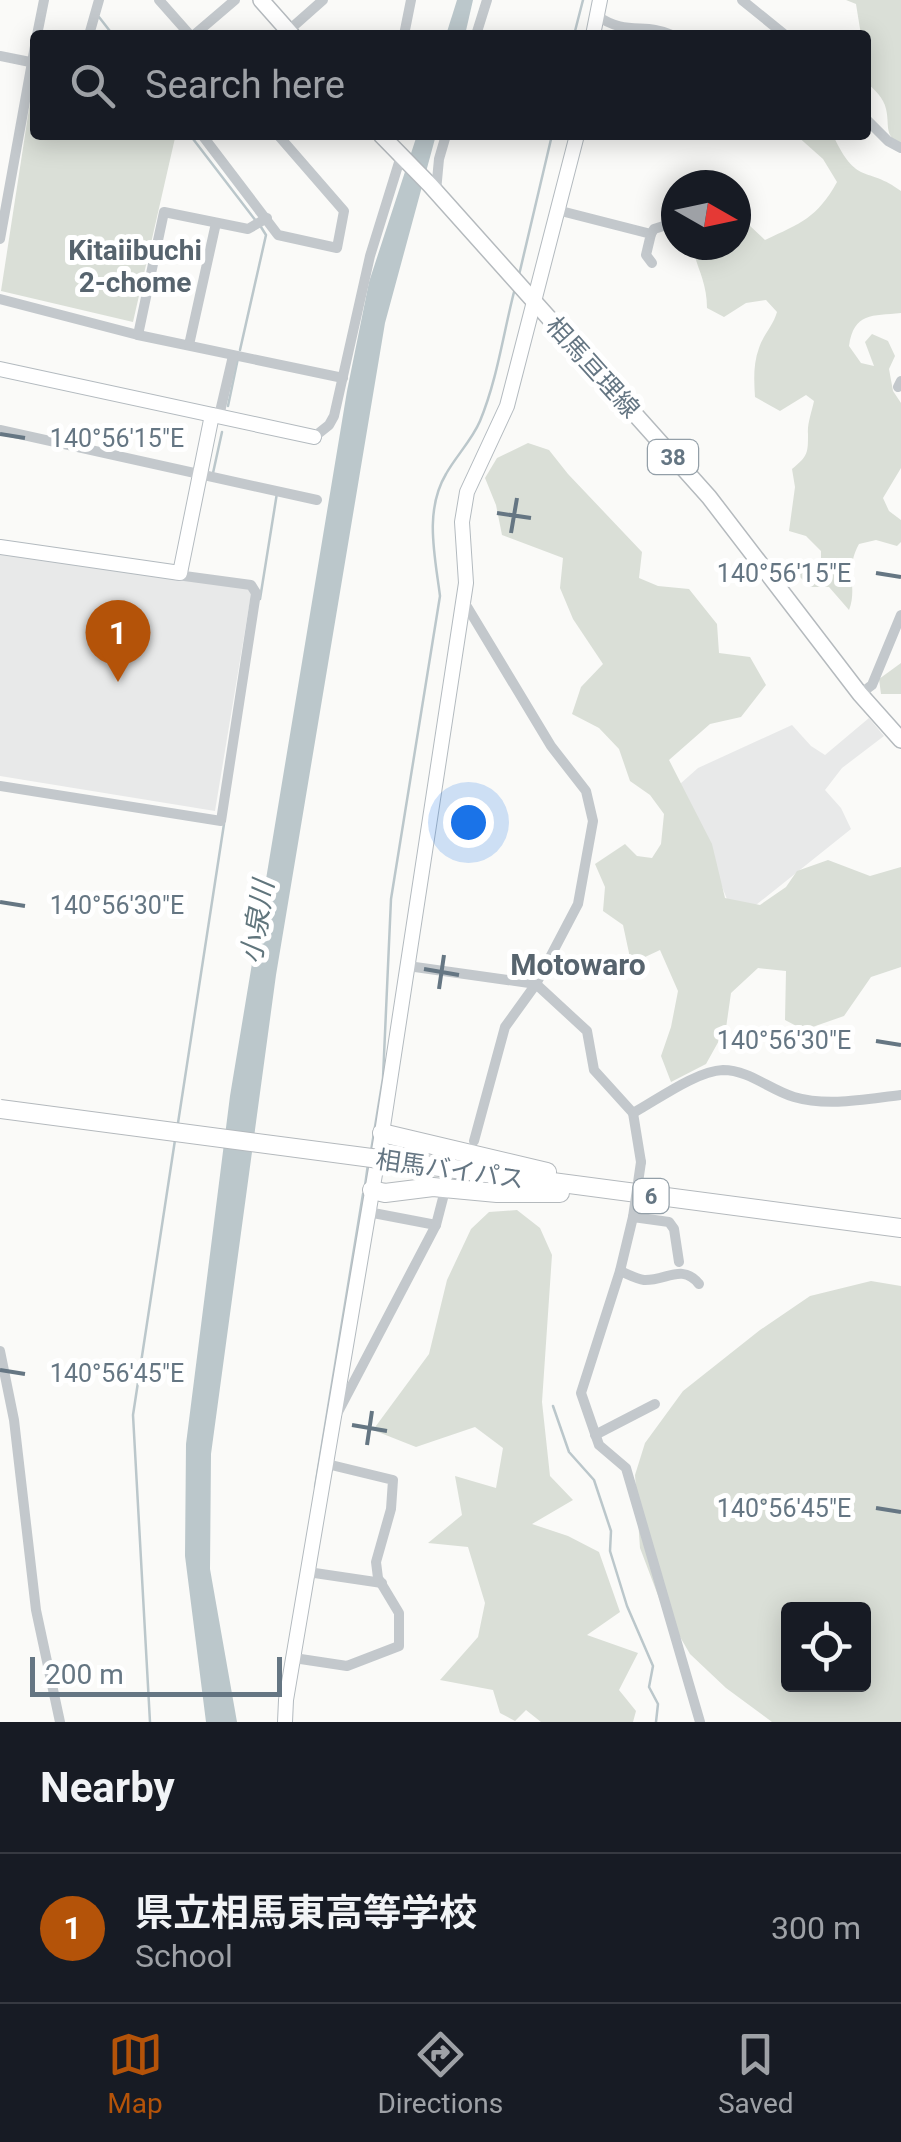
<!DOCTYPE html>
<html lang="en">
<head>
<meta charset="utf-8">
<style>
	:root { --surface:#171b24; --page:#242831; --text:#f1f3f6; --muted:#9ea1a6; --line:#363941; --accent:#b45309 }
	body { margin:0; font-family:Roboto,"Noto Sans JP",sans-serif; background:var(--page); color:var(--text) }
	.controls { position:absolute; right:30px; bottom:30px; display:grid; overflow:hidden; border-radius:10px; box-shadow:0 5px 25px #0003 }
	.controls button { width:90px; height:90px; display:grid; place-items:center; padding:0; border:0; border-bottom:2px solid var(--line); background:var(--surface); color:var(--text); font:50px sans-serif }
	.compass { position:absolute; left:661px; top:170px; width:90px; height:90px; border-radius:50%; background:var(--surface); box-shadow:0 5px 25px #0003; rotate:99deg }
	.scale { position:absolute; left:30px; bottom:25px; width:252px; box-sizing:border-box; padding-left:10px; border:5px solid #657683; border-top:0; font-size:28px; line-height:35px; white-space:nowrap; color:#657683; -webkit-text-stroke:8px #fff; paint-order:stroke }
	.you { position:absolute; left:468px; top:822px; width:35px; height:35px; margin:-25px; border:8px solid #fff; border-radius:50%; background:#1a73e8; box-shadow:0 0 0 15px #1a73e833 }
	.badge { display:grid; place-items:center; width:65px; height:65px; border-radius:50%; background:var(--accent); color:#fff; font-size:32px; font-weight:700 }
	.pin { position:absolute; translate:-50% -82px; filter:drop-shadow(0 2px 5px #0008) }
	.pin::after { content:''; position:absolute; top:52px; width:35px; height:30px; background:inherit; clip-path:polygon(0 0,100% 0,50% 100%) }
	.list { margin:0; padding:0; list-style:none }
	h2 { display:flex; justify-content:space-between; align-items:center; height:130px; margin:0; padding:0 40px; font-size:42px }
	h2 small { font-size:32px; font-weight:400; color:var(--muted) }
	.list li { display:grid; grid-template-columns:65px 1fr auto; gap:30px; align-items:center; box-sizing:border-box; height:150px; padding:0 40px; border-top:2px solid var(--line) }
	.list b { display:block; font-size:38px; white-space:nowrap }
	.list p { margin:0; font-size:32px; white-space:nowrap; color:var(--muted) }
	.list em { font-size:32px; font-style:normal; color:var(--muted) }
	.icon { flex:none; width:55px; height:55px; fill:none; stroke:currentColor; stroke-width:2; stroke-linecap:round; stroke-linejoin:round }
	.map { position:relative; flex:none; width:901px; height:1722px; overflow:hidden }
	.search { position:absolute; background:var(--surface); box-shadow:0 5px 25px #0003; left:30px; right:30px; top:30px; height:110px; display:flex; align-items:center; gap:25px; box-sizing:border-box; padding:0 35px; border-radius:10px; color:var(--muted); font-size:38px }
	.sheet { height:280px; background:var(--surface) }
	nav { display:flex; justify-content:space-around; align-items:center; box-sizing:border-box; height:140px; border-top:2px solid var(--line); background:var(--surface); font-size:28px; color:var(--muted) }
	nav a { display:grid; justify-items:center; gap:5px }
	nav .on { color:var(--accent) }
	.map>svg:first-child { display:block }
</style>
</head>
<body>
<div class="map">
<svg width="901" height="1722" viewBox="0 0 901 1722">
	<rect width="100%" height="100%" fill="#fafaf8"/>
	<!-- built -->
	<g fill="#e8e9e9">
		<polygon points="0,549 252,588 215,811 0,776"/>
		<polygon points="869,718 884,736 842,768 825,790 841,808 851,829 736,921 680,784 698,768 792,725 811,746 825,755"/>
	</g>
	<!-- green -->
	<g fill="#dadfd7" fill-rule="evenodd">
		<path d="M 846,0 L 901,0 L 901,145 C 883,135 890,125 886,109 C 884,98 874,89 866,82 L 866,35 L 861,35 L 856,4 Z"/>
		<polygon points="35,70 35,135 173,135 175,138 133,322 1,291"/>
		<path d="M 796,135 L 833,135 C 857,187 866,165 901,191 L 901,313 C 872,316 854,312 849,346 L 861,363 L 874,366 L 865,342 L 872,334 L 888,341 L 895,356 L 889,369 L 893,391 L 901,403 L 901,468 L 883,498 L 889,511 L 901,520 L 901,542 L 897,546 L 876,540 L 859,544 C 844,571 858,587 849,610 L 829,587 L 810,587 L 796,573 L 804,568 L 821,569 L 821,551 L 806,536 L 789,531 L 795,487 L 792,469 C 808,456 808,453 808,434 C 807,424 812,411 814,401 L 806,395 L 780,411 L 755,397 C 754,381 753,364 759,348 C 763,335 773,326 777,312 L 766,300 L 746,303 L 724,317 L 707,308 C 707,282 697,269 692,245 L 736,245 L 736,223 L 749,225 L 765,240 C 801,223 817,218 837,182 L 823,159 Z"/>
		<polygon points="528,443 549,450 568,474 642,552 639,578 658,586 689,589 717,624 719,653 750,657 766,685 741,717 710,724 669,760 712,844 725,898 760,905 786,887 797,871 828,860 870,876 901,867 901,967 871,977 844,1016 804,1030 785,1020 786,971 758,968 731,993 726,1028 706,1064 671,1082 661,1056 671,1027 678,991 660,950 628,965 629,953 623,925 603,911 605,887 595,864 625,844 637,856 652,858 661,844 664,814 650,795 630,781 619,749 599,728 572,714 581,687 603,664 573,619 560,588 563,558 502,535 496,505 485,478 497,458"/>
		<polygon points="901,663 901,694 881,694 879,679"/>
		<polygon points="517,1210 540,1228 552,1255 542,1402 550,1476 573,1500 532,1524 568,1536 599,1552 620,1612 587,1635 638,1653 619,1690 636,1711 633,1722 541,1722 526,1710 515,1721 500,1713 493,1690 440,1680 478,1637 485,1603 468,1547 428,1543 462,1515 455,1476 496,1488 503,1448 475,1427 416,1447 373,1430 429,1354 447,1280 471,1229 489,1212"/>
		<path d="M 871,1281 L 901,1286 L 901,1722 L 772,1722 L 726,1688 L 690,1654 L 662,1606 L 640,1548 L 635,1475 L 645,1443 L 683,1391 L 760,1330 L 810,1296 ZM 788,1610 L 864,1610 L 864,1684 L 788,1684 Z"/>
	</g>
	<!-- water -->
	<g fill="#bbc7cb">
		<polygon points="457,0 473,0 465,35 446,35"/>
		<polygon points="417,135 436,135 385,323 276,975 211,1454 210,1569 237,1722 206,1722 185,1556 186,1444 230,1096 347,391 369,282"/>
	</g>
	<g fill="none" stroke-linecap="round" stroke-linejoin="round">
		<!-- stream -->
		<g stroke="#bbc7cb" stroke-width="2.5">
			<polyline points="99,17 113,35"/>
			<polyline points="574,35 583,0"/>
			<polyline points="190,135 256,221"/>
			<polyline points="519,275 552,135"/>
			<polyline points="240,350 266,235 261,227"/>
			<polyline points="228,406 238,358"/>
			<polyline points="213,473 222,432"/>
			<polyline points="260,599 277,493"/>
			<polyline points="178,1123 224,824"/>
			<path d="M 371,1151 L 383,1078 L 391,899 L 440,596 C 435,556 424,511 446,474 C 456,456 472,440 480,421 C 497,380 503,335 514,292"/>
			<polyline points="365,1186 368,1164"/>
			<polyline points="553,1406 569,1452 594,1480 611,1531 610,1551 627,1606 653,1666 649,1687 658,1704 656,1722"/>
			<polyline points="315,1487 363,1194"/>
			<polyline points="150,1722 133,1415 175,1140"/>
		</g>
		<defs>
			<g id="secondary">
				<polyline points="593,35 600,0"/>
				<polyline points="0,369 314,437"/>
				<polyline points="0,547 180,573 212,415"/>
				<polyline points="285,1722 286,1700 382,1133 466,583 462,522 467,492 507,406 577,135"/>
			</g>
			<g id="primary">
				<polyline points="261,0 292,35"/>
				<polyline points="381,135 430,185 709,497 860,694 901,740"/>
			</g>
			<g id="highway">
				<polyline points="382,1133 547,1172"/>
				<polyline points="402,1162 901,1228"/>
				<polyline points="372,1190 385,1193 433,1187 497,1193 560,1193"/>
			</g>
		</defs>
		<!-- secondary casing -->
		<use href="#secondary" stroke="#b3babf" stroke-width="16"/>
		<!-- primary casing -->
		<use href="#primary" stroke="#b5babe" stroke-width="18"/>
		<!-- highway casing -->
		<use href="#highway" stroke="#b4b9bd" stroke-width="20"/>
		<!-- street -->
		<g stroke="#c3c8cc" stroke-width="10">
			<polyline points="159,0 190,35"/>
			<polyline points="742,0 785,35"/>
			<path d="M 596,15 C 627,37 644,22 672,35"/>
			<polyline points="288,31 323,0"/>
			<polyline points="37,35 44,0"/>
			<polyline points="89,35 99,0"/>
			<polyline points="194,35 235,0"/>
			<polyline points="404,35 411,0"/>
			<polyline points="476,35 487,0"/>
			<polyline points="0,56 35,63"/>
			<polyline points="866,119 888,141 901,148"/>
			<polyline points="202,135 278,235 337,248 344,211 278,135"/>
			<polyline points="436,191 439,159 446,135"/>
			<polyline points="557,210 651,234 646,255 652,263"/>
			<polyline points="651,234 654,229 676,222"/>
			<polyline points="0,239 35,46"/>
			<polyline points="0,299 138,335 343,378"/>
			<polyline points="138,335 164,212 248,229 267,218"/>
			<polyline points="189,345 216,223"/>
			<polyline points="898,387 901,381"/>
			<polyline points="219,416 233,356"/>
			<polyline points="0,430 317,500"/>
			<polyline points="314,437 329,425 334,416 370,256 401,156"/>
			<polyline points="463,600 551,746 586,791 593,821 578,904 536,984 505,1027 474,1141"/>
			<polyline points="860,694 872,685 901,615"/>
			<polyline points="0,786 221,821 256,593 251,585 177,575"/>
			<polyline points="408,966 536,984 587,1031 594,1070 633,1113 641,1162"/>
			<path d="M 633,1113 C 657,1100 696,1071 723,1070 C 749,1070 770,1090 794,1097 C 828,1107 866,1099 901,1095"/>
			<polyline points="368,1212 436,1225"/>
			<polyline points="679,1262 674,1229 669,1222 633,1217 620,1271 581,1393 599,1445 626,1468 700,1722"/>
			<path d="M 620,1271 C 628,1274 636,1279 644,1280 C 666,1281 682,1263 699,1284"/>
			<polyline points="0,1351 14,1420 36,1610 60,1722"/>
			<polyline points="338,1412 436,1225 443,1198"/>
			<polyline points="595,1435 655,1404"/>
			<polyline points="308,1572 382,1583"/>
			<polyline points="294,1658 347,1666 399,1646 399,1613 378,1578 376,1562 391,1509 393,1480 327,1464"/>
		</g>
		<!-- secondary -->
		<use href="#secondary" stroke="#fff" stroke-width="14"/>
		<!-- primary -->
		<use href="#primary" stroke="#fff" stroke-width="15"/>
		<!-- highway -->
		<use href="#highway" stroke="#fff" stroke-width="18"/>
		<defs>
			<polyline id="highway-bridge" points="0,1109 402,1162"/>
		</defs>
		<!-- highway-bridge casing -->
		<use href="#highway-bridge" stroke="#b4b9bd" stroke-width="20" stroke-linecap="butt"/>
		<!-- street-bridge -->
		<polyline stroke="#c3c8cc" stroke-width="10" points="633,1217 641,1162"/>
		<!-- highway-bridge -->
		<use href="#highway-bridge" stroke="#fff" stroke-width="18"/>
	</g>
	<!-- ticks -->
	<path fill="none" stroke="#657683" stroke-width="4" d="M 0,434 L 25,438M 497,513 L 531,518M 511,533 L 517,498M 876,573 L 901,577M 0,902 L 25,906M 424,969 L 459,975M 439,989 L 444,955M 876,1041 L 901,1045M 0,1370 L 25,1374M 352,1425 L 387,1431M 367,1445 L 372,1411M 876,1508 L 901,1512"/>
	<g text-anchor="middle" stroke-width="10" stroke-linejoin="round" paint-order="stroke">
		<!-- shield labels -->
		<g fill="#fff" stroke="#939fa8" stroke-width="2.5">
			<rect x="648" y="440" width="50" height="34" rx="8"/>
			<rect x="633.5" y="1179" width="35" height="34" rx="8"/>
		</g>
		<g font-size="22" font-weight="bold" fill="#657683">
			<text x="673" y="465">38</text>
			<text x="651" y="1204">6</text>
		</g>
		<!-- street labels -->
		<g font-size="25" fill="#657683" stroke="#fff">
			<text transform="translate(593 367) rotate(48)" y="9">相馬亘理線</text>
			<text transform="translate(450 1169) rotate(8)" y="9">相馬バイパス</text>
		</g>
		<!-- neighbourhood labels -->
		<g font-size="28" font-weight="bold" fill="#57646e" stroke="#fff">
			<text x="135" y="260">Kitaiibuchi<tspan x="135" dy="32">2-chome</tspan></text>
		</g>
		<!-- water labels -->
		<g font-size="28" font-style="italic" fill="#60757c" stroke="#fff">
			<text transform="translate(257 922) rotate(-81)" y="10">小泉川</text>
		</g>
		<!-- quarter labels -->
		<g font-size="30" font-weight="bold" fill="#57646e" stroke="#fff">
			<text x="578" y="975">Motowaro</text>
		</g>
	</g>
	<g font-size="25" text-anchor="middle" fill="#657683" stroke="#fff" stroke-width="10" stroke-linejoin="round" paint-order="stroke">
		<text x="117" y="447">140°56'15"E</text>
		<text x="784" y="582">140°56'15"E</text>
		<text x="117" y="914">140°56'30"E</text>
		<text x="784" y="1049">140°56'30"E</text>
		<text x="117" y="1382">140°56'45"E</text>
		<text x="784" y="1517">140°56'45"E</text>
	</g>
</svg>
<div class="controls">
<button><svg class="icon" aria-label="locate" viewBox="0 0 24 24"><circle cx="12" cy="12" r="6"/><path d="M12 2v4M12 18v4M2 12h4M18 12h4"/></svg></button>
</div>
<svg class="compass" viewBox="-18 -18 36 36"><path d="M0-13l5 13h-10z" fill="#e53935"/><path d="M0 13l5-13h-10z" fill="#9ea1a6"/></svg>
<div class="scale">200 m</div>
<div class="you"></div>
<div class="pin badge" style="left:118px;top:682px">1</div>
<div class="search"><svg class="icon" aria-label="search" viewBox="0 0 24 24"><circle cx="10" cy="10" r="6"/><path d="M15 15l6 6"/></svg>Search here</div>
</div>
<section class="sheet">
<h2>Nearby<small></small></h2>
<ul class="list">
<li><span class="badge">1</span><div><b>県立相馬東高等学校</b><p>School</p></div><em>300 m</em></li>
</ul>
</section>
<nav>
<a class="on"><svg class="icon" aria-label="map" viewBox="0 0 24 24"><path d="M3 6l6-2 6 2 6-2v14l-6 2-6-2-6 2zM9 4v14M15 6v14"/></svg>Map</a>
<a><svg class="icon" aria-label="directions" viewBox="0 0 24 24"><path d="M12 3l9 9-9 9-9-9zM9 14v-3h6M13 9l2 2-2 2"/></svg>Directions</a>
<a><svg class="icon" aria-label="saved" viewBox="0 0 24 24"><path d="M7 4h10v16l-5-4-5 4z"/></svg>Saved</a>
</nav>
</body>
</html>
